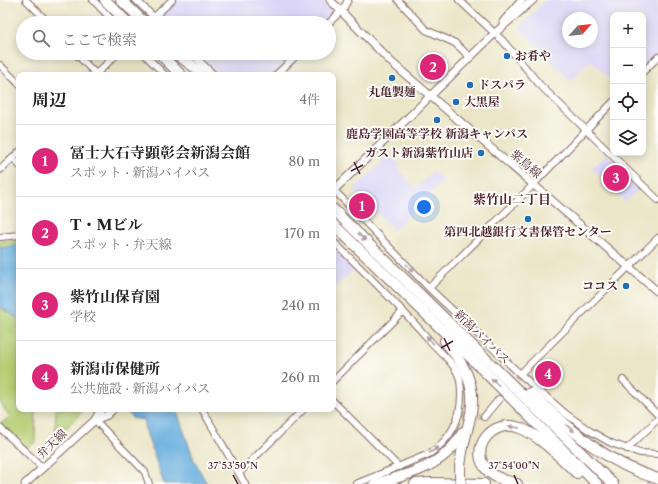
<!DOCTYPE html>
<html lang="ja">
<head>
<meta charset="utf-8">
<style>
	:root { --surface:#fff; --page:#f2f2f2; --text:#222; --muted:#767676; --line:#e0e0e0; --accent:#db2777 }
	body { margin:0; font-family:"Libre Caslon Text","Noto Serif JP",serif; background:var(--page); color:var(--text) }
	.controls { position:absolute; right:12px; top:12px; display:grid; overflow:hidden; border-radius:8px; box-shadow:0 2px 10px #0003 }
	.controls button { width:36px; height:36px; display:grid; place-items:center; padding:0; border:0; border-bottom:1px solid var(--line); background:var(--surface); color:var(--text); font:20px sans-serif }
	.compass { position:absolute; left:562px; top:12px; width:36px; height:36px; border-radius:50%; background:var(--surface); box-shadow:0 2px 10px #0003; rotate:63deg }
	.you { position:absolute; left:424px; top:207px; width:14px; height:14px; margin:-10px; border:3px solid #fff; border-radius:50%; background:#1a73e8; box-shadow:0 0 0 6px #1a73e833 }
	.badge { display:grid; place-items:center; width:26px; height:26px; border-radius:50%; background:var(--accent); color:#fff; font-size:13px; font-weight:700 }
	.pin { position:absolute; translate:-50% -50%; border:2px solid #fff; box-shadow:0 1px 4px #0006 }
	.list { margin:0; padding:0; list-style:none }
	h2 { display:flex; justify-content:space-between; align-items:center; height:52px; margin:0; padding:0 16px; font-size:17px }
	h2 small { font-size:13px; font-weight:400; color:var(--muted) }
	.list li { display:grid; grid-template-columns:26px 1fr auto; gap:12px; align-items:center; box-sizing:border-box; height:72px; padding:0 16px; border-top:1px solid var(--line) }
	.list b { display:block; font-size:15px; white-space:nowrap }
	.list p { margin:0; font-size:13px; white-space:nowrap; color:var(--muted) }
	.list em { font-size:13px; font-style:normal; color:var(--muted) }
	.icon { flex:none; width:22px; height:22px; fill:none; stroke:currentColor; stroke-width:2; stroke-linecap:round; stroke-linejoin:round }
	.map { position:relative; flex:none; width:658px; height:484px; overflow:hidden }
	.search { position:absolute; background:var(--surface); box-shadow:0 2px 10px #0003; left:16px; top:16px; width:320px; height:44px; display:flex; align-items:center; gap:10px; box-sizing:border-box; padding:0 14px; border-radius:22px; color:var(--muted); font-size:15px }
	.panel { position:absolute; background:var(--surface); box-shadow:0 2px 10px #0003; left:16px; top:72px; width:320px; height:340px; border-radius:8px }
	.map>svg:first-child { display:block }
</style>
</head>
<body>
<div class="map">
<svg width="658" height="484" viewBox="0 0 658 484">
	<rect width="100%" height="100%" fill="#fdfcf7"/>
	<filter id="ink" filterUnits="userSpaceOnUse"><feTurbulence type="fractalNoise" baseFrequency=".025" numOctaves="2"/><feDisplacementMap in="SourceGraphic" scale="8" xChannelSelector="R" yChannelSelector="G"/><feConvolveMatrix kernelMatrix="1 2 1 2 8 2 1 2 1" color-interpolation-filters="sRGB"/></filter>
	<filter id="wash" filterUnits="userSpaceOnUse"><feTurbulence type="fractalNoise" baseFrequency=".012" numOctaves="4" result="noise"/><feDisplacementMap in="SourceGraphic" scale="16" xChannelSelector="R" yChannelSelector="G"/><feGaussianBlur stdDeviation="0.9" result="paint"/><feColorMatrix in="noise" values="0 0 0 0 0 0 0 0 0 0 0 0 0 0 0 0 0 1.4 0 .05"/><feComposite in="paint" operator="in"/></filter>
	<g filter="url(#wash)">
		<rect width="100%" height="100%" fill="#ebe6c8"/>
		<!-- built -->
		<g fill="#dbd6f7" fill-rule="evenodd">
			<polygon points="175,0 321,0 334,14 325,23 167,23 160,15"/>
			<path d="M 546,0 L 658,0 L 658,55 L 643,69 L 643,15 L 613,15 L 613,82 L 591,60 L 571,81 L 519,28 ZM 568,18 L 592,18 L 592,42 L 568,42 Z"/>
			<polygon points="198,53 295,53 273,75 220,75"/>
			<polygon points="607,154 641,187 625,202 592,168"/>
			<polygon points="390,155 400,165 397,168 416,188 433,171 443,181 394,230 354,189"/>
			<polygon points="333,245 356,267 333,290"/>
		</g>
		<!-- green -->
		<g fill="#b6cf75" stroke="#807750">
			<polygon points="19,240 19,245 0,248 0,241"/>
			<polygon points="0,307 19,319 19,409 36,409 35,442 26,449 0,424 10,417 0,402"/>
			<polygon points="56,409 85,409 58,436 55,437"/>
		</g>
		<!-- water -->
		<g fill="#69afdf" stroke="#5a6785">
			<polygon points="19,245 19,319 0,307 0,248"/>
			<polygon points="127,409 176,409 194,460 207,484 164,484 144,426 145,420 132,418"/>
		</g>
	</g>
	<g filter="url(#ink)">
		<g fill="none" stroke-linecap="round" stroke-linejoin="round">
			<!-- minor-tunnel -->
			<g stroke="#cbbea9" stroke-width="6" stroke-dasharray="6 3" stroke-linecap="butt">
				<polyline points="499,399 520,374"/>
				<polyline points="460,413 484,417"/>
			</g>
			<defs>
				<g id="minor">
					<polyline points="26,0 49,23"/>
					<polyline points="93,0 115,23"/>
					<polyline points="136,0 160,23"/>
					<polyline points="398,0 426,30 455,43 470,57"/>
					<polyline points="459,0 503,41 540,85 658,200"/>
					<polyline points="149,22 172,0"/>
					<polyline points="329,23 343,9 348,0"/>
					<polyline points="75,53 96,74"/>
					<polyline points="143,53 165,75"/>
					<polyline points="191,53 214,75"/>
					<polyline points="0,65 19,84"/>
					<polyline points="643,72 658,57"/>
					<polyline points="95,75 118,53"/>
					<polyline points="276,75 299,53"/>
					<polyline points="13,158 19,165"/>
					<polyline points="0,170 19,152"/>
					<polyline points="334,190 429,288 520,374 566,414 590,431 611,443 640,453 658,454"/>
					<polyline points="0,237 19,235"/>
					<path d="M 333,241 C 366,274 400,306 431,342 C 440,352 451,360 457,372 C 461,378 461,388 461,395 C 461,420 450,440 429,454 L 356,484"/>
					<polyline points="429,288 533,185 613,102"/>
					<polyline points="520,374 658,238"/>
					<polyline points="623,380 658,415"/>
					<polyline points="333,381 403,311"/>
					<polyline points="333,401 399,467"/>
					<polyline points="202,409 245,484"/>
					<polyline points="484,417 499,399"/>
					<polyline points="95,420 145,472 149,484"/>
					<polyline points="0,428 43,468"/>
					<polyline points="627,449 658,419"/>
					<polyline points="240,472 304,409"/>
				</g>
				<g id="tertiary">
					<polyline points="330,0 391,62 658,292"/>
					<polyline points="503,22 522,0"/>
					<polyline points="333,191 495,33 533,0"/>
					<polyline points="95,420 107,415 113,409"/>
					<polyline points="25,484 95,420 101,409"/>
				</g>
				<g id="trunk">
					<polyline points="105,0 128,23"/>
					<polyline points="121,0 145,23"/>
					<polyline points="159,53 181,75"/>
					<polyline points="175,53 205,75"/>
					<polyline points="333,188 334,190"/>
					<polyline points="333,209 613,484"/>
					<polyline points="333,224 460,347 597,484"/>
					<path d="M 445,341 C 462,362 477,384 471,413 C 467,434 459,454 460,476"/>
					<path d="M 530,393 C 571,430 604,462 658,479"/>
					<path d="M 375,484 C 410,474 445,466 463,432"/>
					<polyline points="415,484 430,483 484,484"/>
					<path d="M 517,484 C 507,481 497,479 489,472 C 466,451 492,417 520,428 C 539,435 562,459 577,473"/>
				</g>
			</defs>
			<!-- minor casing -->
			<use href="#minor" stroke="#826562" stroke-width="8"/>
			<!-- tertiary casing -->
			<use href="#tertiary" stroke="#826562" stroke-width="9"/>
			<!-- trunk casing -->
			<use href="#trunk" stroke="#826562" stroke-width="12"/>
			<!-- minor -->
			<use href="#minor" stroke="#fff" stroke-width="6"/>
			<!-- tertiary -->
			<use href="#tertiary" stroke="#fff" stroke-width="7"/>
			<!-- trunk -->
			<use href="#trunk" stroke="#fff" stroke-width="10"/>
			<defs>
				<polyline id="trunk-bridge" points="460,476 461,484"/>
			</defs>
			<!-- trunk-bridge casing -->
			<use href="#trunk-bridge" stroke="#826562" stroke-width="12" stroke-linecap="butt"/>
			<!-- trunk-bridge -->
			<use href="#trunk-bridge" stroke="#fff" stroke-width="10"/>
		</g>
		<!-- one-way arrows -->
		<defs><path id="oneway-solid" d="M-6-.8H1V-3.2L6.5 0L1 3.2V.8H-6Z"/></defs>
		<g fill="#ae9aa0">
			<use href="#oneway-solid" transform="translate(362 237) rotate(44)"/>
			<use href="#oneway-solid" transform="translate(410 268) rotate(46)"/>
			<use href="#oneway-solid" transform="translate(430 340) rotate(-131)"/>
			<use href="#oneway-solid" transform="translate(495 382) rotate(-135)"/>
			<use href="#oneway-solid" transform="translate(514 427) rotate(-170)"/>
			<use href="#oneway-solid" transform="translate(570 428) rotate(39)"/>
			<use href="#oneway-solid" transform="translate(434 450) rotate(-33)"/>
		</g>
	</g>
	<!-- ticks -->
	<path fill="none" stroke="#4a1f2b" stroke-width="1.5" d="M 354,162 L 360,174M 351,171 L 363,165M 444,338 L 450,351M 441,348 L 453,341M 233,475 L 238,484M 514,475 L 518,484"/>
	<!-- markers -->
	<g fill="#1f6fb2" stroke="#fdfcf7" stroke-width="1.5">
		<circle cx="507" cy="56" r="4"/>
		<circle cx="392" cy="78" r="4"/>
		<circle cx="470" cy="85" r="4"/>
		<circle cx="456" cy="102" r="4"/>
		<circle cx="437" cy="120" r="4"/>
		<circle cx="481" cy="153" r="4"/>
		<circle cx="528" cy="219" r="4"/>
		<circle cx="626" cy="286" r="4"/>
	</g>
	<g text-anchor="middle" stroke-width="4" stroke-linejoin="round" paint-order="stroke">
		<!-- poi labels -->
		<g font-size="12" font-weight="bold" fill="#4a1f2b" stroke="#fdfcf7" text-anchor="start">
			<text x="515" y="60">お肴や</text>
			<text x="478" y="89">ドスパラ</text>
			<text x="392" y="96" text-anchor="middle">丸亀製麺</text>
			<text x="464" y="106">大黒屋</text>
			<text x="437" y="138" text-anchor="middle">鹿島学園高等学校 新潟キャンパス</text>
			<text x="473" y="157" text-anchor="end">ガスト新潟紫竹山店</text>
			<text x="528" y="236" text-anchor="middle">第四北越銀行文書保管センター</text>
			<text x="618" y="290" text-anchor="end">ココス</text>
		</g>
		<!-- street labels -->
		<g font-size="12" fill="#4a1f2b" stroke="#fdfcf7">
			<text transform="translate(526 164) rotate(41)" y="4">紫鳥線</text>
			<text transform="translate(482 337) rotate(44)" y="4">新潟バイパス</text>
			<text transform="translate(52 444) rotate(-43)" y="4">弁天線</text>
		</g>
		<!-- neighbourhood labels -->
		<g font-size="13" font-weight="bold" fill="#4a1f2b" stroke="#fdfcf7">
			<text x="512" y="204">紫竹山二丁目</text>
		</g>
	</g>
	<g font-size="10" text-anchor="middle" fill="#4a1f2b" stroke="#fdfcf7" stroke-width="4" stroke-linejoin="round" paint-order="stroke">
		<text x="233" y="469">37°53'50"N</text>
		<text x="514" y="469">37°54'00"N</text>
	</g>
</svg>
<div class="controls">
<button>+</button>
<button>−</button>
<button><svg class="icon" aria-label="locate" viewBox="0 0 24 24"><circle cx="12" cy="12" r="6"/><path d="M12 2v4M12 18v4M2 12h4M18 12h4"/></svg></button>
<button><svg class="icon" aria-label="layers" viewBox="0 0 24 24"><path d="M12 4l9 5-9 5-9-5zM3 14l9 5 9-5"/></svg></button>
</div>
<svg class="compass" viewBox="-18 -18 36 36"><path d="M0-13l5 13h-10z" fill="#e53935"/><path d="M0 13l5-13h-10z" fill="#767676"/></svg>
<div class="you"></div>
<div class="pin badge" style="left:362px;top:206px">1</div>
<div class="pin badge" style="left:433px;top:67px">2</div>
<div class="pin badge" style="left:616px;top:178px">3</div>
<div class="pin badge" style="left:548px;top:374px">4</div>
<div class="search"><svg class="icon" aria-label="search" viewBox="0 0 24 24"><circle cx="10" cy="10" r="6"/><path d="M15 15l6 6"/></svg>ここで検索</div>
<section class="panel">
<h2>周辺<small>4件</small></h2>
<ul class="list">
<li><span class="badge">1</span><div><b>冨士大石寺顕彰会新潟会館</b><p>スポット · 新潟バイパス</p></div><em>80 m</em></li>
<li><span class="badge">2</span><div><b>T・Mビル</b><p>スポット · 弁天線</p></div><em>170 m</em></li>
<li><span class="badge">3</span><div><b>紫竹山保育園</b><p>学校</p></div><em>240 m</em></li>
<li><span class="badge">4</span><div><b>新潟市保健所</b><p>公共施設 · 新潟バイパス</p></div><em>260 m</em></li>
</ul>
</section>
</div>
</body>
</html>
